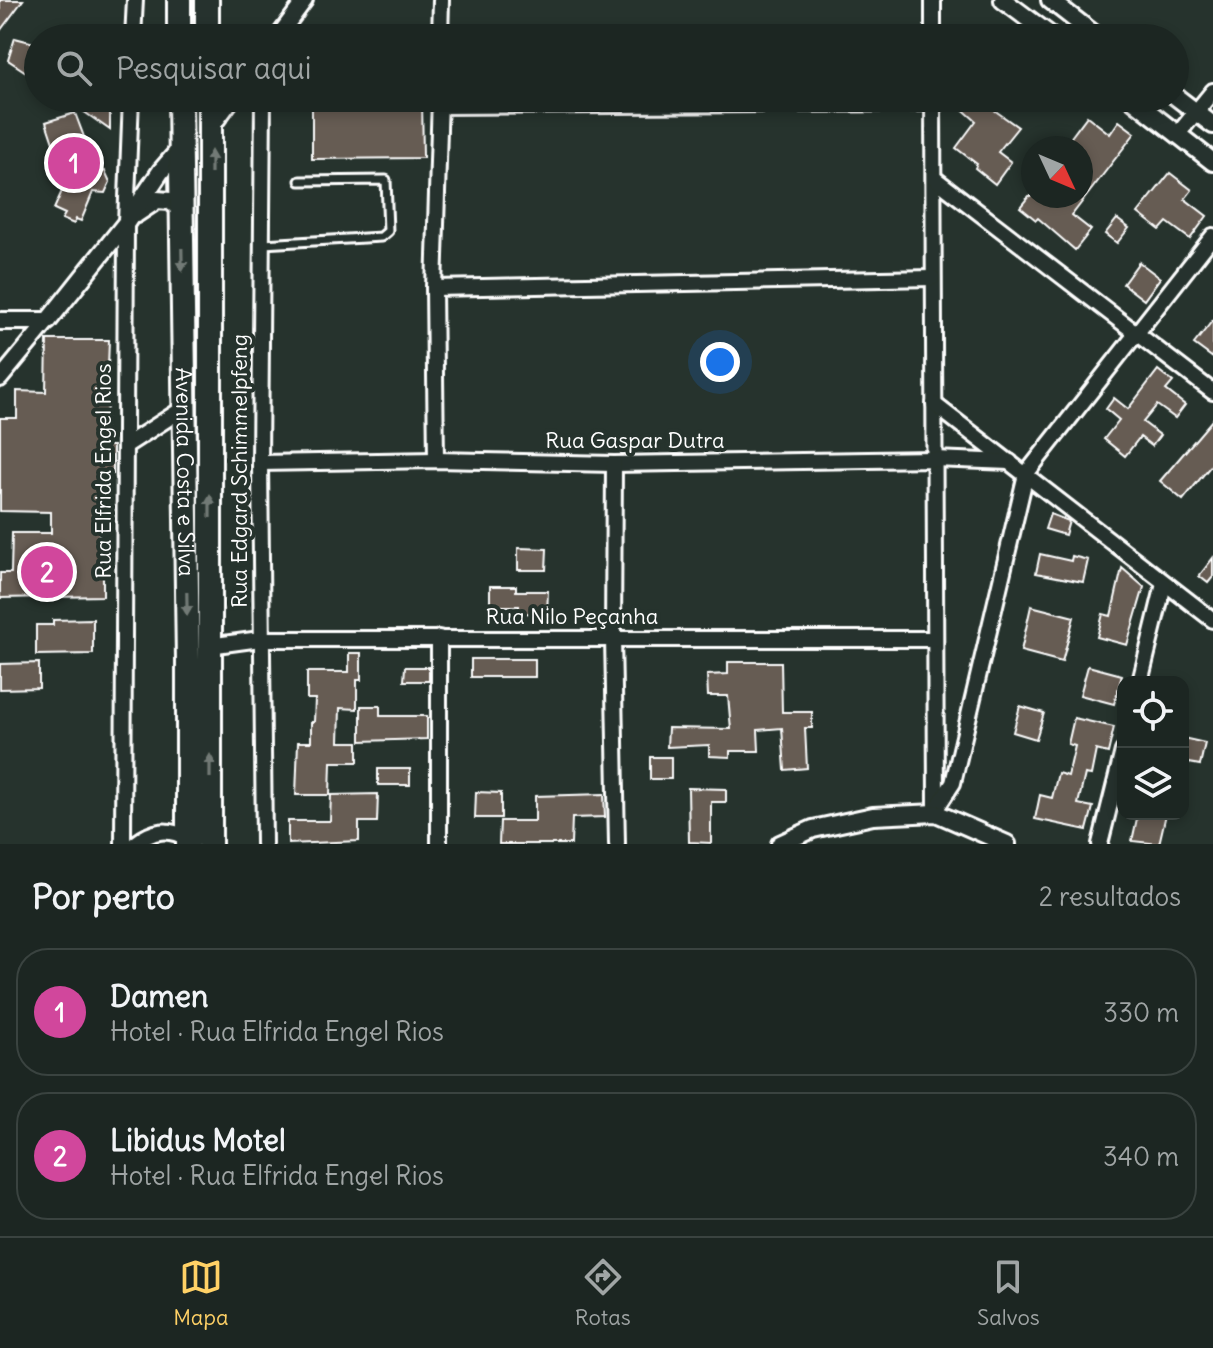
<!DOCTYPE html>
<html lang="pt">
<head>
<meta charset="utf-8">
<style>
	:root { --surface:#1c2622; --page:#252e2a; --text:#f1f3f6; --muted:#a0a5a5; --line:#3a4340; --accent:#ffd166 }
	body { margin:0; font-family:Delius,sans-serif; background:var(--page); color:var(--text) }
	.controls { position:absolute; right:24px; bottom:24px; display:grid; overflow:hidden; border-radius:16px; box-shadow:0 4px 12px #0003 }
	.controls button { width:72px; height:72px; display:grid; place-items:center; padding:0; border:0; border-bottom:2px solid var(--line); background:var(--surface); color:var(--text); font:40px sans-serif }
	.compass { position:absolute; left:1021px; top:136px; width:72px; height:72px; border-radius:50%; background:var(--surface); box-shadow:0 4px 12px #0003; rotate:134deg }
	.you { position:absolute; left:720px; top:362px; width:28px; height:28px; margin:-20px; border:6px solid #fff; border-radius:50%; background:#1a73e8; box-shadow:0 0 0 12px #1a73e833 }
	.badge { display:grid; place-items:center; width:52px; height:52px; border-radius:50%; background:var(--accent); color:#fff; font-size:26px; font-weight:700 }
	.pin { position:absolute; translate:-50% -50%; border:4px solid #fff; box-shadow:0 2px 8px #0006 }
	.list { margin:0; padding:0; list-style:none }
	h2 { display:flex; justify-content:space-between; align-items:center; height:104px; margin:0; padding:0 32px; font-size:34px }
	h2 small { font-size:26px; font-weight:400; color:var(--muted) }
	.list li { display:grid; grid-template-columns:52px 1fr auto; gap:24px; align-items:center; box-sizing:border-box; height:128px; margin:0 16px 16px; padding:0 16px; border:2px solid var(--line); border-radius:32px }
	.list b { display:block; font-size:30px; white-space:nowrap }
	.list p { margin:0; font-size:26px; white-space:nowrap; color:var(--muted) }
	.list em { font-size:26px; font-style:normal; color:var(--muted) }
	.icon { flex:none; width:44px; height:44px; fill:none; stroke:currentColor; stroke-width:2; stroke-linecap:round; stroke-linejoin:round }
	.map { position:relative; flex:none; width:1213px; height:844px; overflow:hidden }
	.search { position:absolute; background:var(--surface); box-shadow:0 4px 12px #0003; left:24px; right:24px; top:24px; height:88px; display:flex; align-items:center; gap:20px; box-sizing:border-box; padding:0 28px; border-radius:44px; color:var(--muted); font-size:30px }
	.sheet { height:392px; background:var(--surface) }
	nav { display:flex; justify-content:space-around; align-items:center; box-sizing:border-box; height:112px; border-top:2px solid var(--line); background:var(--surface); font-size:22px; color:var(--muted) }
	nav a { display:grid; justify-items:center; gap:4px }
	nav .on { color:var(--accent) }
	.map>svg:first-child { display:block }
</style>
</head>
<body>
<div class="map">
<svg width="1213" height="844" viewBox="0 0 1213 844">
	<rect width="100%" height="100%" fill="#26332d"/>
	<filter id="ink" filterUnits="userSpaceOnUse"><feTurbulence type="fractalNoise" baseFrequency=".0125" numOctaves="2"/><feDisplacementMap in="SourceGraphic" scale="16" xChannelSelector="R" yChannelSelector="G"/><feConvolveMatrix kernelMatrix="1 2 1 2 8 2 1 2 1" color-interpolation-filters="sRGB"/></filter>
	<g filter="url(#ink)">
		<!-- building -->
		<g fill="#665b52" stroke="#fff" stroke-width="2">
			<polygon points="0,0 23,0 0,31"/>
			<polygon points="15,38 38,44 38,80 8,60"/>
			<polygon points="64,98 110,98 110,130 90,116"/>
			<polygon points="312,98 422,98 423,158 312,159"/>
			<polygon points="950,98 977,98 1018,127 998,152 1011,162 995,184 975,168 977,164 956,148 976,121"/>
			<polygon points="75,113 98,174 105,171 110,182 105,193 93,192 81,221 76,219 74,224 62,219 65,214 54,209 66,182 46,122"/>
			<polygon points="1087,116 1110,134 1119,121 1135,133 1072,215 1091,230 1075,250 1038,218 1036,220 1020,207 1029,196 1047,196 1058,204 1064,196 1081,196 1081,148 1063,148"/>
			<polygon points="1170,173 1192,190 1185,199 1207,216 1190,239 1167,222 1160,230 1138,213"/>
			<polygon points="1117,219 1129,228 1117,243 1105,234"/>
			<polygon points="1139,262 1160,278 1144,300 1123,284"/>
			<polygon points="1213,320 1213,358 1194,344"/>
			<polygon points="47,340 109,340 105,446 113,446 113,474 105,474 105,513 109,513 109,524 99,524 99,571 103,571 103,596 0,598 0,573 11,573 12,533 51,533 51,512 0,511 0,418 17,418 17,391 46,392"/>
			<polygon points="1158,370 1173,382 1166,390 1185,405 1175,418 1157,405 1143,422 1160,435 1152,446 1140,437 1125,456 1104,439 1119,420 1106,409 1114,398 1128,409"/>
			<polygon points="1213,419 1213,463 1183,500 1160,481"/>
			<polygon points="1050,514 1069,521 1065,535 1045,529"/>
			<polygon points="518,548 547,549 546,570 518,570"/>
			<polygon points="1040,554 1071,561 1072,556 1088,560 1083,582 1036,573"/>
			<polygon points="1213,558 1213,577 1208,583 1199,576"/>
			<polygon points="1122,568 1144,587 1127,645 1097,637 1103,614 1111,616"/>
			<polygon points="490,586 516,586 516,591 548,591 547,614 519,613 519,606 490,606"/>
			<polygon points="1031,606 1074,617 1062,662 1021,651"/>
			<polygon points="93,619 93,654 36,655 36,625 53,625 53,620"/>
			<polygon points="349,653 361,653 361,680 357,680 357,709 340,708 339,742 358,742 358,762 331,762 330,795 296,795 298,742 311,742 311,722 314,722 315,699 307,699 307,672 349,672"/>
			<rect x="471" y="659" width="64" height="18"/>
			<polygon points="728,662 781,662 782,712 812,712 812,728 805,728 807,768 785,770 782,728 758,730 759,751 730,751 730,757 709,756 709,745 667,747 668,728 731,729 728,696 708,696 707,675 728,674"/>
			<polygon points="39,663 39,688 0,689 0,664"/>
			<polygon points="1088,666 1122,675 1114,704 1080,695"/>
			<polygon points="405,667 429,667 429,681 404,681"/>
			<polygon points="361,706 380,706 380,716 427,716 427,739 361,741"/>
			<polygon points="1020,706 1044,713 1036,739 1013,732"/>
			<polygon points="1074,718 1114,727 1108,753 1096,750 1091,775 1085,774 1078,804 1093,807 1087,830 1035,819 1040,795 1052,798 1058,773 1068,776 1075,746 1068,744"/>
			<polygon points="1183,738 1205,743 1200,765 1183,762"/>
			<rect x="650" y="757" width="21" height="22"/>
			<rect x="378" y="769" width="32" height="16"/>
			<polygon points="688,788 726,789 726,802 711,802 711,843 689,842"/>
			<polygon points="476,792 501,793 501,818 475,818"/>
			<polygon points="378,794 377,822 359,822 359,841 288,844 288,821 330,821 331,795"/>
			<polygon points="604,794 605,817 572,818 571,844 499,844 500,821 535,821 535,796"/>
			<polygon points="1138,814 1166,814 1159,844 1132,841"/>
		</g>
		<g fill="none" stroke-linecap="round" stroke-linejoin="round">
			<defs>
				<polyline id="service" points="263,244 381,237 388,231 386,180 300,181"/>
				<g id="minor">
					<polyline points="933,0 933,38"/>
					<polyline points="133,38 135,0"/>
					<polyline points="277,38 305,0"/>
					<polyline points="440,38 441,0"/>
					<polyline points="263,98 260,463 264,844"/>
					<polyline points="933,98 936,808"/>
					<polyline points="440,106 933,103"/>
					<polyline points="211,128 233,98"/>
					<polyline points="1178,134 1213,91"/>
					<polyline points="934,178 1213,392"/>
					<polyline points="434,288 933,278"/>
					<polyline points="0,379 48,321"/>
					<polyline points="934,404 1213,620"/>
					<polyline points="125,446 184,408"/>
					<polyline points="436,460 434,288 440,98"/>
					<polyline points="260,463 436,460 614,464 934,459 1010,462"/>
					<polyline points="614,464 613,638 617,844"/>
					<polyline points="439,638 439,844"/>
					<polyline points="209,646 260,639 934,639"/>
					<polyline points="1140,682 1164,584"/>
					<polyline points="936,809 953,783 1026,474 1213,236"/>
					<polyline points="123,844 126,223 131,98"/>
					<path d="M 135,844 C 153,830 168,827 188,839"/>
					<polyline points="1100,844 1123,751"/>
				</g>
				<g id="tertiary">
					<polyline points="1003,0 1054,38"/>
					<polyline points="1050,0 1099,38"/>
					<polyline points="1175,96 1213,125"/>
					<polyline points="1131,98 1213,162"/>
					<polyline points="136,214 157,200 170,201 181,209"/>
					<polyline points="0,321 48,321 126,223 161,171 180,149"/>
					<polyline points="780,844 813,829 873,816 936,813 1007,844"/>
				</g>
				<g id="primary">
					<polyline points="179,0 179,38"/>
					<polyline points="207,0 207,38"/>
					<path id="s1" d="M 180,98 L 188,660 L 188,844"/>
					<polyline points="210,844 210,98"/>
				</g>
			</defs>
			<!-- service casing -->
			<use href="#service" stroke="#fff" stroke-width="13"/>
			<!-- minor casing -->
			<use href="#minor" stroke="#fff" stroke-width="20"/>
			<!-- tertiary casing -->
			<use href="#tertiary" stroke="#fff" stroke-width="22"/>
			<!-- primary casing -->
			<use href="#primary" stroke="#fff" stroke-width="28"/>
			<!-- service -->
			<use href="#service" stroke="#26332d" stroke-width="7"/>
			<!-- minor -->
			<use href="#minor" stroke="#26332d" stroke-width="14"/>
			<!-- tertiary -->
			<use href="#tertiary" stroke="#26332d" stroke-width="16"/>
			<!-- primary -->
			<use href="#primary" stroke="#26332d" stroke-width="22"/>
		</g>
		<!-- one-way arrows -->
		<defs><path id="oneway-solid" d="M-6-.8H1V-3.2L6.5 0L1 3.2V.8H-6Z" transform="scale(2)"/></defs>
		<g fill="#727a76">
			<use href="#oneway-solid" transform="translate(211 162) rotate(-90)"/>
			<use href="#oneway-solid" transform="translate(182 260) rotate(89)"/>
			<use href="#oneway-solid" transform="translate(210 506) rotate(-90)"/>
			<use href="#oneway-solid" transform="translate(187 604) rotate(89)"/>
			<use href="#oneway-solid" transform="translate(210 766) rotate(-90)"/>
		</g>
	</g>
	<g text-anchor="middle" stroke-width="8" stroke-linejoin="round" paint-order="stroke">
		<!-- street labels -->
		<g font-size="22" fill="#fff" stroke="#26332d">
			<text x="635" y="448">Rua Gaspar Dutra</text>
			<text transform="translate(103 471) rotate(-90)" y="8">Rua Elfrida Engel Rios</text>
			<text dy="8" stroke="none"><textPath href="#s1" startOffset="374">Avenida Costa e Silva</textPath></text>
			<text transform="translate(239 471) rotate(-90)" y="8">Rua Edgard Schimmelpfeng</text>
			<text x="572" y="624">Rua Nilo Peçanha</text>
		</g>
	</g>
</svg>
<div class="controls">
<button><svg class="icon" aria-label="locate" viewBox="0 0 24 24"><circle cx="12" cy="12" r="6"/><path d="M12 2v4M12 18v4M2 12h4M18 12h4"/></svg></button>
<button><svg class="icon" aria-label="layers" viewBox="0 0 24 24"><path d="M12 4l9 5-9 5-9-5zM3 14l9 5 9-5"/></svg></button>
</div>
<svg class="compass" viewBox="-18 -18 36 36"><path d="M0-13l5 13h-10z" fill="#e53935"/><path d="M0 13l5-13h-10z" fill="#a0a5a5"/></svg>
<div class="you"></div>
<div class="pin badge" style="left:74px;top:163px;background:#d1479c">1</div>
<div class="pin badge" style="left:47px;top:572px;background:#d1479c">2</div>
<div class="search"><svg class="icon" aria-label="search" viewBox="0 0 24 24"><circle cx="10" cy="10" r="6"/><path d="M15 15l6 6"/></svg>Pesquisar aqui</div>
</div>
<section class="sheet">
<h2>Por perto<small>2 resultados</small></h2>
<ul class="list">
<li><span class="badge" style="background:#d1479c">1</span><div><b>Damen</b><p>Hotel · Rua Elfrida Engel Rios</p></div><em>330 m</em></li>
<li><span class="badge" style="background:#d1479c">2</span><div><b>Libidus Motel</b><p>Hotel · Rua Elfrida Engel Rios</p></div><em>340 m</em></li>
</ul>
</section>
<nav>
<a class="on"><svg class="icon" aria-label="map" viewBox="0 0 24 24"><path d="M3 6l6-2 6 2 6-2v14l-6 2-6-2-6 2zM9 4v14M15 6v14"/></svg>Mapa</a>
<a><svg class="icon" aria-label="directions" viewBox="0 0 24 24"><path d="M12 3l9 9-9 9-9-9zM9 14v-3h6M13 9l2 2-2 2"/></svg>Rotas</a>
<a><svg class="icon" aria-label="saved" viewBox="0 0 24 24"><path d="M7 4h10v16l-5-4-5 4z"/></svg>Salvos</a>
</nav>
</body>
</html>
